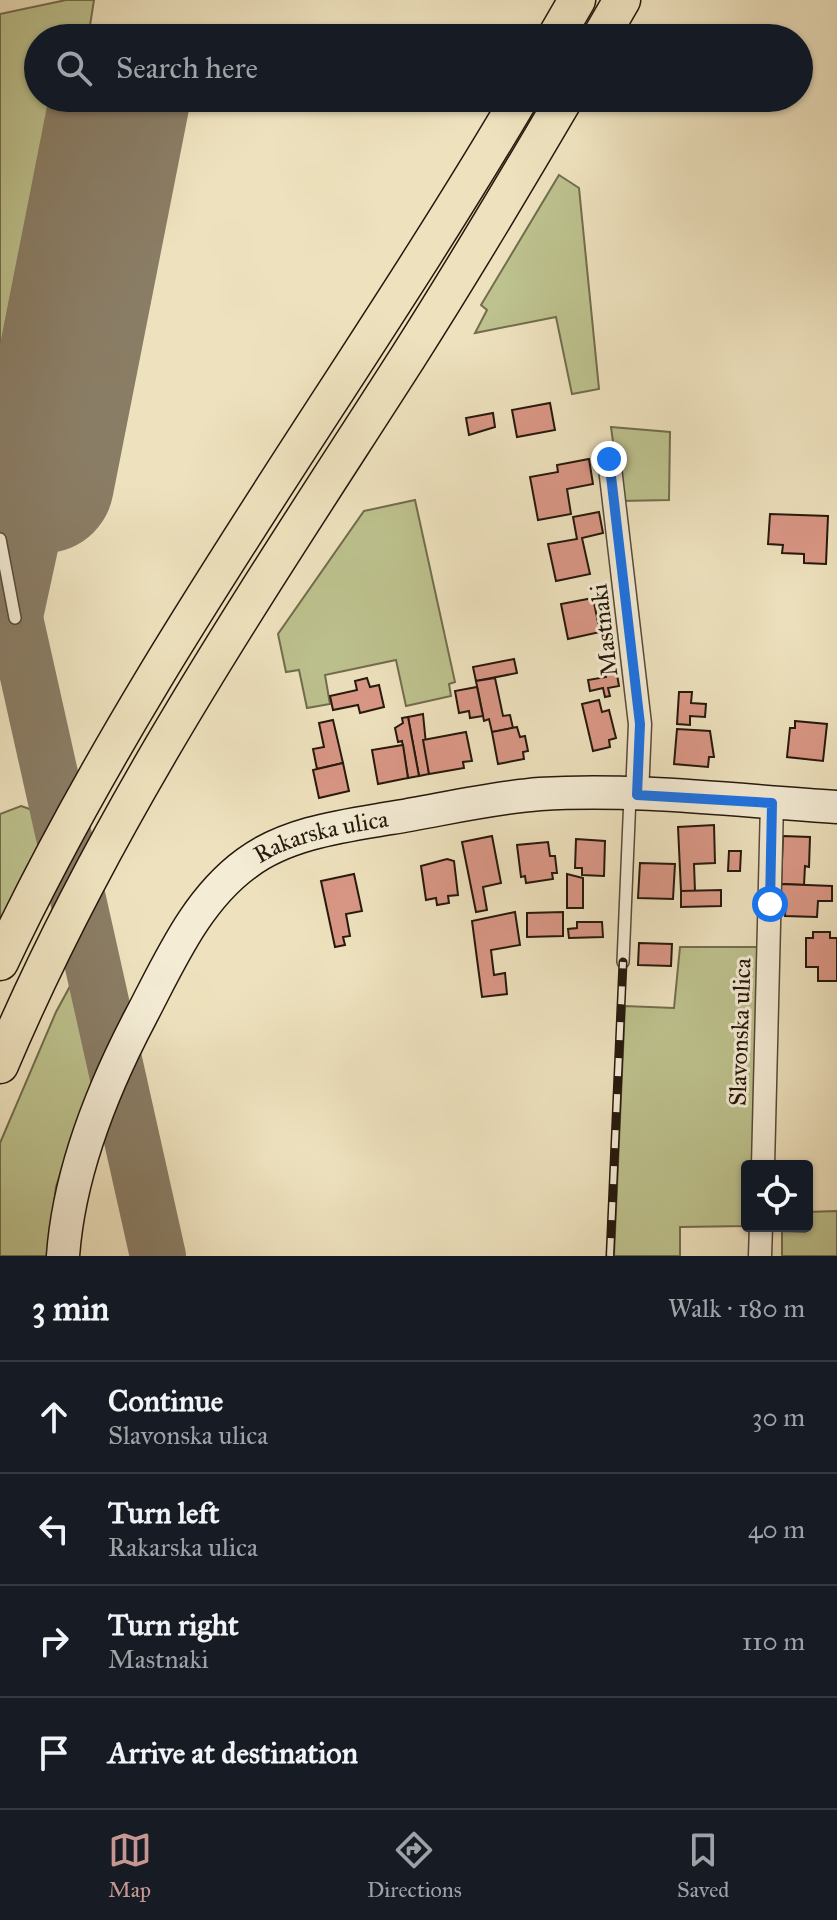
<!DOCTYPE html>
<html lang="en">
<head>
<meta charset="utf-8">
<style>
	:root { --surface:#171b24; --page:#20242c; --text:#f1f3f6; --muted:#9ea1a6; --line:#363941; --accent:#c59692 }
	body { margin:0; font-family:"IM FELL Great Primer",serif; background:var(--page); color:var(--text) }
	.controls { position:absolute; right:24px; bottom:24px; display:grid; overflow:hidden; border-radius:8px; box-shadow:0 2px 6px #0004 }
	.controls button { width:72px; height:72px; display:grid; place-items:center; padding:0; border:0; border-bottom:2px solid var(--line); background:var(--surface); color:var(--text); font:40px sans-serif }
	.stop { position:absolute; width:24px; height:24px; margin:-18px; border:6px solid #1a73e8; border-radius:50%; background:#fff }
	.stop.end { background:#1a73e8; border-color:#fff; box-shadow:0 2px 8px #0008 }
	.list { margin:0; padding:0; list-style:none }
	h2 { display:flex; justify-content:space-between; align-items:center; height:104px; margin:0; padding:0 32px; font-size:34px }
	h2 small { font-size:26px; font-weight:400; color:var(--muted) }
	.list li { display:grid; grid-template-columns:52px 1fr auto; gap:24px; align-items:center; box-sizing:border-box; height:112px; padding:0 32px; border-top:2px solid var(--line) }
	.list b { display:block; font-size:30px; white-space:nowrap }
	.list p { margin:0; font-size:26px; white-space:nowrap; color:var(--muted) }
	.list em { font-size:26px; font-style:normal; color:var(--muted) }
	.icon { flex:none; width:44px; height:44px; fill:none; stroke:currentColor; stroke-width:2; stroke-linecap:round; stroke-linejoin:round }
	.map { position:relative; flex:none; width:837px; height:1256px; overflow:hidden }
	.search { position:absolute; background:var(--surface); box-shadow:0 2px 6px #0004; left:24px; right:24px; top:24px; height:88px; display:flex; align-items:center; gap:20px; box-sizing:border-box; padding:0 28px; border-radius:44px; color:var(--muted); font-size:30px }
	.sheet { height:552px; background:var(--surface) }
	nav { display:flex; justify-content:space-around; align-items:center; box-sizing:border-box; height:112px; border-top:2px solid var(--line); background:var(--surface); font-size:22px; color:var(--muted) }
	nav a { display:grid; justify-items:center; gap:4px }
	nav .on { color:var(--accent) }
	.map>svg:first-child { display:block }
</style>
</head>
<body>
<div class="map">
<svg width="837" height="1256" viewBox="0 0 837 1256">
	<rect width="100%" height="100%" fill="#eee2be"/>
	<filter id="stains"><feTurbulence type="fractalNoise" baseFrequency=".0025" numOctaves="4"/><feColorMatrix values="0 0 0 0 .2 0 0 0 0 .09 0 0 0 0 .02 0 0 0 .5 -.17"/></filter>
	<radialGradient id="worn" r=".72"><stop offset=".6" stop-color="#630" stop-opacity="0"/><stop offset="1" stop-color="#630" stop-opacity=".3"/></radialGradient>
	<!-- green -->
	<g fill="#bdc28e" stroke="#716d4d" stroke-width="2">
		<polygon points="66,0 94,0 88,38 38,38 38,98 76,98 6,444 0,446 0,14"/>
		<polygon points="559,175 579,188 599,389 572,394 556,317 475,333 487,310 481,305"/>
		<polygon points="611,427 670,432 669,500 621,501"/>
		<polygon points="415,500 455,682 449,684 451,696 406,706 396,660 325,675 330,704 307,708 299,670 286,672 278,634 364,511"/>
		<path d="M 21,806 C 38,811 45,817 51,833 L 0,934 L 0,814 Z"/>
		<polygon points="680,947 758,947 756,1166 747,1166 747,1226 680,1227 680,1256 614,1256 625,1006 674,1008"/>
		<polygon points="81,966 102,1069 73,1134 56,1187 48,1256 0,1256 0,1143 56,1012"/>
		<polygon points="837,1211 837,1256 782,1256 782,1231 805,1232 807,1212"/>
	</g>
	<g fill="none" stroke-linecap="round" stroke-linejoin="round">
		<!-- taxiway -->
		<g stroke="#8a7d65" stroke-width="56">
			<polyline points="15,618 158,1256"/>
			<polyline points="7,653 44,483"/>
		</g>
		<!-- runway -->
		<polyline stroke="#8a7d65" stroke-width="140" points="44,483 120,98"/>
	</g>
	<!-- building -->
	<g fill="#da9786" stroke="#25180c" stroke-width="2">
		<polygon points="550,403 555,430 517,437 512,410"/>
		<polygon points="493,413 495,427 469,435 466,418"/>
		<polygon points="589,459 593,484 567,489 571,514 538,520 530,477 558,472 557,465"/>
		<polygon points="599,512 603,533 582,538 590,574 556,581 548,544 577,539 573,517"/>
		<polygon points="770,514 828,516 826,564 804,563 804,554 782,553 783,545 768,544"/>
		<polygon points="593,598 600,632 568,639 561,604"/>
		<polygon points="514,659 517,673 476,681 473,667"/>
		<polygon points="616,669 619,686 608,688 610,696 605,697 603,688 590,691 588,680 606,677 605,671"/>
		<polygon points="367,678 370,687 379,685 384,707 360,713 358,705 333,710 330,696 357,690 355,681"/>
		<polygon points="495,678 503,716 510,715 513,728 492,732 489,719 484,721 476,681"/>
		<polygon points="477,687 483,716 470,718 469,711 459,713 455,691"/>
		<polygon points="679,692 692,692 691,703 706,704 705,717 690,716 690,725 677,724"/>
		<polygon points="599,700 602,712 609,710 616,738 609,740 610,747 593,751 582,704"/>
		<polygon points="423,714 429,774 419,776 408,717"/>
		<polygon points="408,717 419,776 408,778 402,741 398,742 395,728 403,723 402,718"/>
		<polygon points="333,720 343,763 317,769 313,749 324,747 319,723"/>
		<polygon points="795,721 827,724 823,761 787,757 790,728 795,728"/>
		<polygon points="517,727 520,737 525,736 528,751 523,752 524,759 498,764 492,732"/>
		<polygon points="677,729 710,731 714,757 709,757 708,767 674,764"/>
		<polygon points="466,732 472,761 463,762 464,768 429,774 423,740"/>
		<polygon points="403,745 408,778 378,784 372,750"/>
		<polygon points="343,763 349,791 319,798 313,770"/>
		<polygon points="714,825 715,863 694,864 695,891 681,891 678,827"/>
		<polygon points="492,836 501,883 483,887 487,910 476,912 462,842"/>
		<polygon points="783,836 810,837 809,867 805,866 804,885 781,884"/>
		<polygon points="576,839 605,841 604,876 582,875 582,868 575,868"/>
		<polygon points="548,842 550,856 555,856 557,873 552,873 553,879 526,883 525,876 521,877 517,845"/>
		<polygon points="729,851 741,851 740,871 728,871"/>
		<polygon points="447,859 454,861 458,895 448,896 449,903 437,905 436,898 426,900 421,866"/>
		<polygon points="640,863 675,864 673,899 638,898"/>
		<polygon points="354,874 362,911 346,914 350,936 343,937 345,945 335,947 321,881"/>
		<polygon points="567,874 583,878 583,908 567,908"/>
		<polygon points="781,884 832,886 832,901 818,901 817,917 785,916 786,899 780,899"/>
		<polygon points="721,890 721,906 681,907 681,891"/>
		<polygon points="515,912 520,945 491,950 494,975 505,973 507,994 482,997 472,921"/>
		<polygon points="563,912 563,936 527,937 527,913"/>
		<polygon points="577,922 602,922 603,937 569,938 568,929 577,928"/>
		<polygon points="813,932 830,932 830,938 837,938 837,981 818,981 818,967 806,967 806,938 813,938"/>
		<polygon points="639,943 672,944 671,966 638,965"/>
	</g>
	<g fill="none" stroke-linecap="round" stroke-linejoin="round">
		<defs>
			<g id="lane">
				<polyline points="0,539 15,618"/>
				<polyline points="623,962 630,796"/>
			</g>
			<g id="street">
				<polyline points="609,459 640,724 637,795"/>
				<polyline points="763,1166 772,803"/>
				<polyline points="760,1256 761,1226"/>
			</g>
			<g id="secondary">
				<path id="s1" d="M 63,1256 C 69,1172 102,1090 141,1016 C 170,961 196,900 247,863 C 287,833 343,826 391,818 C 440,810 490,798 540,794 C 638,788 739,801 837,807"/>
			</g>
			<g id="primary">
				<polyline points="555,38 577,0"/>
				<polyline points="600,38 622,0"/>
				<path d="M 0,962 C 144,657 349,388 520,98"/>
				<path d="M 0,1065 C 107,812 260,588 408,357 C 462,272 514,185 565,98"/>
			</g>
		</defs>
		<!-- lane casing -->
		<use href="#lane" stroke="#574a38" stroke-width="14"/>
		<!-- street casing -->
		<use href="#street" stroke="#574a38" stroke-width="25"/>
		<!-- secondary casing -->
		<use href="#secondary" stroke="#25180c" stroke-width="35"/>
		<!-- primary casing -->
		<use href="#primary" stroke="#25180c" stroke-width="39"/>
		<!-- lane -->
		<use href="#lane" stroke="#f4ecd5" stroke-width="11"/>
		<!-- street -->
		<use href="#street" stroke="#f4ecd5" stroke-width="22"/>
		<!-- secondary -->
		<use href="#secondary" stroke="#f4ecd5" stroke-width="32"/>
		<!-- primary -->
		<use href="#primary" stroke="#eee2be" stroke-width="36"/>
		<defs>
			<polyline id="rail" points="610,1256 623,962"/>
		</defs>
		<!-- rail casing -->
		<use href="#rail" stroke="#25180c" stroke-width="9"/>
		<!-- rail -->
		<use href="#rail" stroke="#f4ecd5" stroke-width="6" stroke-dasharray="18" stroke-linecap="butt"/>
	</g>
	<g fill="none" stroke-linecap="round" stroke-linejoin="round">
		<!-- route -->
		<polyline stroke="#1a73e8" stroke-width="10" points="609,459 640,724 637,795 772,803 770,904"/>
	</g>
	<g text-anchor="middle" stroke-width="6" stroke-linejoin="round" paint-order="stroke">
		<!-- street labels -->
		<g font-size="24" fill="#25180c" stroke="#f4ecd5">
			<text transform="translate(604 630) rotate(-97)" y="8">Mastnaki</text>
			<text dy="8" stroke="none"><textPath href="#s1" startOffset="522">Rakarska ulica</textPath></text>
			<text transform="translate(740 1032) rotate(-88)" y="8">Slavonska ulica</text>
		</g>
	</g>
	<rect width="100%" height="100%" filter="url(#stains)"/>
	<rect width="100%" height="100%" fill="url(#worn)"/>
</svg>
<div class="controls">
<button><svg class="icon" aria-label="locate" viewBox="0 0 24 24"><circle cx="12" cy="12" r="6"/><path d="M12 2v4M12 18v4M2 12h4M18 12h4"/></svg></button>
</div>
<div class="stop" style="left:770px;top:904px"></div>
<div class="stop end" style="left:609px;top:459px"></div>
<div class="search"><svg class="icon" aria-label="search" viewBox="0 0 24 24"><circle cx="10" cy="10" r="6"/><path d="M15 15l6 6"/></svg>Search here</div>
</div>
<section class="sheet">
<h2>3 min<small>Walk · 180 m</small></h2>
<ul class="list">
<li><svg class="icon" aria-label="ahead" viewBox="0 0 24 24"><path d="M12 20V5M6 11l6-6 6 6"/></svg><div><b>Continue</b><p>Slavonska ulica</p></div><em>30 m</em></li>
<li><svg class="icon" aria-label="left" viewBox="0 0 24 24"><path d="M17 20v-9H6M10 6l-5 5 5 5"/></svg><div><b>Turn left</b><p>Rakarska ulica</p></div><em>40 m</em></li>
<li><svg class="icon" aria-label="right" viewBox="0 0 24 24"><path d="M7 20v-9h11M14 6l5 5-5 5"/></svg><div><b>Turn right</b><p>Mastnaki</p></div><em>110 m</em></li>
<li><svg class="icon" aria-label="arrive" viewBox="0 0 24 24"><path d="M6 21V4h12l-3 4 3 4H6"/></svg><div><b>Arrive at destination</b></div></li>
</ul>
</section>
<nav>
<a class="on"><svg class="icon" aria-label="map" viewBox="0 0 24 24"><path d="M3 6l6-2 6 2 6-2v14l-6 2-6-2-6 2zM9 4v14M15 6v14"/></svg>Map</a>
<a><svg class="icon" aria-label="directions" viewBox="0 0 24 24"><path d="M12 3l9 9-9 9-9-9zM9 14v-3h6M13 9l2 2-2 2"/></svg>Directions</a>
<a><svg class="icon" aria-label="saved" viewBox="0 0 24 24"><path d="M7 4h10v16l-5-4-5 4z"/></svg>Saved</a>
</nav>
</body>
</html>
